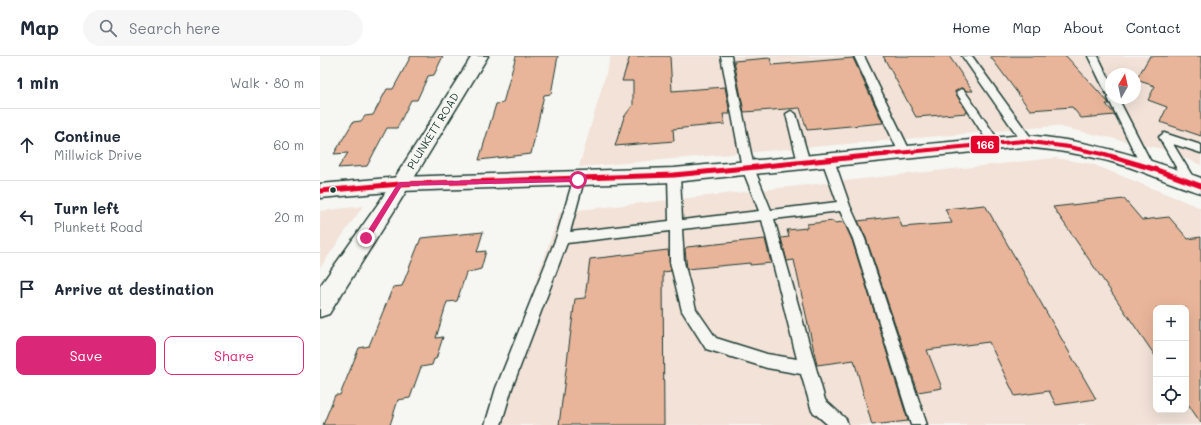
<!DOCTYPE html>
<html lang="en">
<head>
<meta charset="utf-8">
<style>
	:root { --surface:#fff; --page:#f6f6f7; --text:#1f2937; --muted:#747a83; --line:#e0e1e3; --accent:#db2777 }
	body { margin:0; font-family:Mali,sans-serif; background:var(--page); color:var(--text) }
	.controls { position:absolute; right:12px; bottom:12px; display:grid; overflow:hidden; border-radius:8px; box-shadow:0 4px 16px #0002 }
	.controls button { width:36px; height:36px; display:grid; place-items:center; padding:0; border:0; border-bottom:1px solid var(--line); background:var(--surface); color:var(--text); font:20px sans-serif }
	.compass { position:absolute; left:785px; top:12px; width:36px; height:36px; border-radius:50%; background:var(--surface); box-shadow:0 4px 16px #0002; rotate:9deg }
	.stop { position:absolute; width:12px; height:12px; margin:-9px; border:3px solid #db2777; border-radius:50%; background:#fff }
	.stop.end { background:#db2777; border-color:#fff; box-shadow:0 1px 4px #0008 }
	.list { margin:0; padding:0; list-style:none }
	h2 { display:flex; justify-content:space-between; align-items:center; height:52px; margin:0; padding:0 16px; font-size:17px }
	h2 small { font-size:13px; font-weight:400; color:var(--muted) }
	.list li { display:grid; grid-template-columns:26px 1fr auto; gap:12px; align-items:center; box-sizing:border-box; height:72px; padding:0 16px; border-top:1px solid var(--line) }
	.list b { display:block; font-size:15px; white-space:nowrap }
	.list p { margin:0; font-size:13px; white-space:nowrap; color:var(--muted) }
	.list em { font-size:13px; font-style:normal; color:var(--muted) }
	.actions { display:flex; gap:8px; padding:12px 16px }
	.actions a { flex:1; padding:9px 0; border:1px solid var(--accent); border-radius:8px; text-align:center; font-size:14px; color:var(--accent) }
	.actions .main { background:var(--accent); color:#fff }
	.icon { flex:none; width:22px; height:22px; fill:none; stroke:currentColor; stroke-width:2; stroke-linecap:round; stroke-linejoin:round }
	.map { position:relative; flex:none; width:881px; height:369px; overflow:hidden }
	header { display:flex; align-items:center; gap:24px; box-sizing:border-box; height:56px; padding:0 20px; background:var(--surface); border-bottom:1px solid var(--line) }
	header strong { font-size:19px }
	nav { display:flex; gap:22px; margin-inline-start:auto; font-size:14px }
	.search { width:280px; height:36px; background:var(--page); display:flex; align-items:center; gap:10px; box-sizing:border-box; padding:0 14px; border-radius:22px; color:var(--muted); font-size:15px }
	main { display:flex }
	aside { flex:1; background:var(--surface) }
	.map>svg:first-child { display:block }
</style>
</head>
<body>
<header>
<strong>Map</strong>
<div class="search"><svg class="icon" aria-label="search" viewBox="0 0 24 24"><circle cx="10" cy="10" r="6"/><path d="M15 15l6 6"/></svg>Search here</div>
<nav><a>Home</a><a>Map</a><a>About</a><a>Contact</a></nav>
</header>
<main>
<aside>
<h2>1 min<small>Walk · 80 m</small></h2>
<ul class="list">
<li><svg class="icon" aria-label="ahead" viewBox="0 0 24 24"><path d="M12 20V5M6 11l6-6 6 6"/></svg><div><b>Continue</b><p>Millwick Drive</p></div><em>60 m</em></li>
<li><svg class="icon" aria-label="left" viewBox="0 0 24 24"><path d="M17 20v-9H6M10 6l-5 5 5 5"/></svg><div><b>Turn left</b><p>Plunkett Road</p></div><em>20 m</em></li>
<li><svg class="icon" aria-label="arrive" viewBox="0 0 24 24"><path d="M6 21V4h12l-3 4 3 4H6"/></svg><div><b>Arrive at destination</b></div></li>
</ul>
<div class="actions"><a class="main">Save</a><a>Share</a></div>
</aside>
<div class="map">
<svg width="881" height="369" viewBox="0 0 881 369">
	<rect width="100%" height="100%" fill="#f6f6f2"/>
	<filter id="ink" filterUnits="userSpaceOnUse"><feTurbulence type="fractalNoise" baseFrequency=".025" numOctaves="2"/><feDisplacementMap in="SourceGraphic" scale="8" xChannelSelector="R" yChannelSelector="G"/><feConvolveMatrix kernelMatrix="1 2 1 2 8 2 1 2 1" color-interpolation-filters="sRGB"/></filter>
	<g filter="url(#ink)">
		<!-- built -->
		<g fill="#f2e2d8" fill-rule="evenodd">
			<path d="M 291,0 L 881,0 L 881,109 L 842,93 L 736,70 L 259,111 ZM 791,18 L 815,18 L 815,42 L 791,42 Z"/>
			<path d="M 735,102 L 772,108 L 881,152 L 881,369 L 166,369 L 240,156 ZM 836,252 L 866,252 L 866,354 L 836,354 Z"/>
			<polygon points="43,150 0,212 0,155"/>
		</g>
		<!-- building -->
		<g fill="#e8b59a" stroke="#1f3d34">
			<polygon points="91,0 123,0 114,19 108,20 97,44 91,44 77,72 67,72 47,110 18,112 28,97 14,98 33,66 41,65 45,60 53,59 67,33 73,33"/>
			<polygon points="196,0 238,0 231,38 224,39 211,98 159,104 176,48 183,47"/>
			<polygon points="310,0 350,0 352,35 405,31 410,58 403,58 405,68 353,73 354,85 295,90 304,61 313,49 313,25 302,25"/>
			<polygon points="563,0 629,0 653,35 647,35 641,32 635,36 647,57 596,61"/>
			<polygon points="670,0 746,0 788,46 789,48 786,48 795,59 761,62 752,51 710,54"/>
			<polygon points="830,0 881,0 881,80 840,66 847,51 828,44 835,30 816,24"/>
			<polygon points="450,2 452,9 533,2 563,67 487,74 480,52 424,56 414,5"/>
			<polygon points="804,143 822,164 849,161 868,183 881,181 881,367 866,345 866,252 836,252 836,301 733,151"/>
			<polygon points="665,149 768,329 776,343 736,349 729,335 695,340 669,286 607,294 622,332 598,336 546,182 538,165 578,160 582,171 632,167 625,153"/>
			<polygon points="513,165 514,167 524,166 532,184 588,365 552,369 534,304 497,309 474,204 467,205 461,182 469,181 467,174 487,172 487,168"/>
			<polygon points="163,176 157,196 166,195 161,213 146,217 137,245 127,246 116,282 123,281 116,303 114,303 112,309 101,311 90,342 78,344 70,369 3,369 15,339 20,339 39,292 49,290 73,231 82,230 101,182"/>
			<polygon points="445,183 451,207 430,209 430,207 367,213 365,193 367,191"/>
			<polygon points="348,194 351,215 343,216 344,369 239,369 255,243 265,242 270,203"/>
		</g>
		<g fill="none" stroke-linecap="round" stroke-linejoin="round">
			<defs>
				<g id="service">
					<path d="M 401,0 L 411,0 L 434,112 L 451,154 L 517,146 L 502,104 L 508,100 L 514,104 L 530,150 L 545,183 L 607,369 L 591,369 L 533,183 L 520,155 L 454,163 L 505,344 L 526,363 L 528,369 L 508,369 L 492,355 L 481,318 L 447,312 L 386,293 L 362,255 L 350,206 L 350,175 L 247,187 L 192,332 L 181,369 L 165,369 L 176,332 L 236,182 L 254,121 L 262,121 L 264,124 L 250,176 L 349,165 L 348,119 L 354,115 L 360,119 L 362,164 L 439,155 L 422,112 ZM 442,164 L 477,303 L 447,298 L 396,282 L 376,253 L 364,206 L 362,173 Z"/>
					<polygon points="534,0 544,0 591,97 589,100 581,100 579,97"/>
					<polygon points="642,0 652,0 712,83 713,86 712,89 704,89"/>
					<polygon points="768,0 778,0 791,27 791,42 798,42 833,110 831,113 827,114 821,110 788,42 790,40 786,37"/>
					<polygon points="641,33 644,34 679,85 680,88 679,91 671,91 636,36"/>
					<polygon points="471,55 476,58 490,107 484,111 478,107 466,58"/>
					<polygon points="844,77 881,89 881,97 853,88 876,126 874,129 866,129 839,81"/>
				</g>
				<polygon id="minor" points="152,0 168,0 74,155 9,258 0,261 0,230 60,145"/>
				<path id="tertiary" d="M 703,79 C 765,83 823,101 881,122 L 881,137 C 856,130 833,119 809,111 C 774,100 739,94 703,91 L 354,126 L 80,135 L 0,142 L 0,128 L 80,121 L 354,112 Z"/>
			</defs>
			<!-- service casing -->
			<use href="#service" stroke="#1f3d34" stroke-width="3"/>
			<!-- minor casing -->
			<use href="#minor" stroke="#1f3d34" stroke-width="3"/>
			<!-- tertiary casing -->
			<use href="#tertiary" stroke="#1f3d34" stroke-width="3"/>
			<!-- service -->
			<use href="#service" fill="#f6f6f2" fill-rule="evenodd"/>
			<!-- minor -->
			<use href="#minor" fill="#f6f6f2" fill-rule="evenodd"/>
			<!-- tertiary -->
			<use href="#tertiary" fill="#f6f6f2" fill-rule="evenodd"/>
			<defs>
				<polyline id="bus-1-far1" points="557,99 703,85 749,91 787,99"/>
				<g id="bus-1">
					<polyline points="783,98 837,114 881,130"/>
					<polyline points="0,135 80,128 354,119 568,98"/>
				</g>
			</defs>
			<!-- bus-1-far1 casing -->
			<use href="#bus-1-far1" stroke="#f6f6f2" stroke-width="6"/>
			<!-- bus-1 casing -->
			<use href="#bus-1" stroke="#f6f6f2" stroke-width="8"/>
			<!-- bus-1-far1 -->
			<use href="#bus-1-far1" stroke="#e4002b" stroke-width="4"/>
			<!-- bus-1 -->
			<use href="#bus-1" stroke="#e4002b" stroke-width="5"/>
		</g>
	</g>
	<!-- route -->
	<polygon fill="#db2777" points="258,122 261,124 258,126 82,130 49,184 44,184 43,182 78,127 80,126"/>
	<!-- markers -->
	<circle fill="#1f3d34" stroke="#f6f6f2" stroke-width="1.5" cx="13" cy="134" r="3.5"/>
	<g text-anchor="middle" stroke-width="4" stroke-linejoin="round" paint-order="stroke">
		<!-- street labels -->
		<g font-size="11" fill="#1f3d34" stroke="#f6f6f2">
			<text transform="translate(113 75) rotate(-58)" y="4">PLUNKETT ROAD</text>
		</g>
	</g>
	<rect stroke="#f6f6f2" stroke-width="1.5" x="650" y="79" width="30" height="19" rx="4" fill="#e4002b"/>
	<g font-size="11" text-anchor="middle" font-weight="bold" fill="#fff">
		<text x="665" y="93">166</text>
	</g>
</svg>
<div class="controls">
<button>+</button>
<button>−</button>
<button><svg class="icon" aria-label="locate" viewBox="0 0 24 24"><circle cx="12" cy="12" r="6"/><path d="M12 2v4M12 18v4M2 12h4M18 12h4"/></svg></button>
</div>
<svg class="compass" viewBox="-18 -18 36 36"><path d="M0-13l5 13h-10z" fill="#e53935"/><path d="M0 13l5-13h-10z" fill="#747a83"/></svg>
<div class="stop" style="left:258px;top:124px"></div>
<div class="stop end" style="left:46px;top:182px"></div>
</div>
</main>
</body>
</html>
